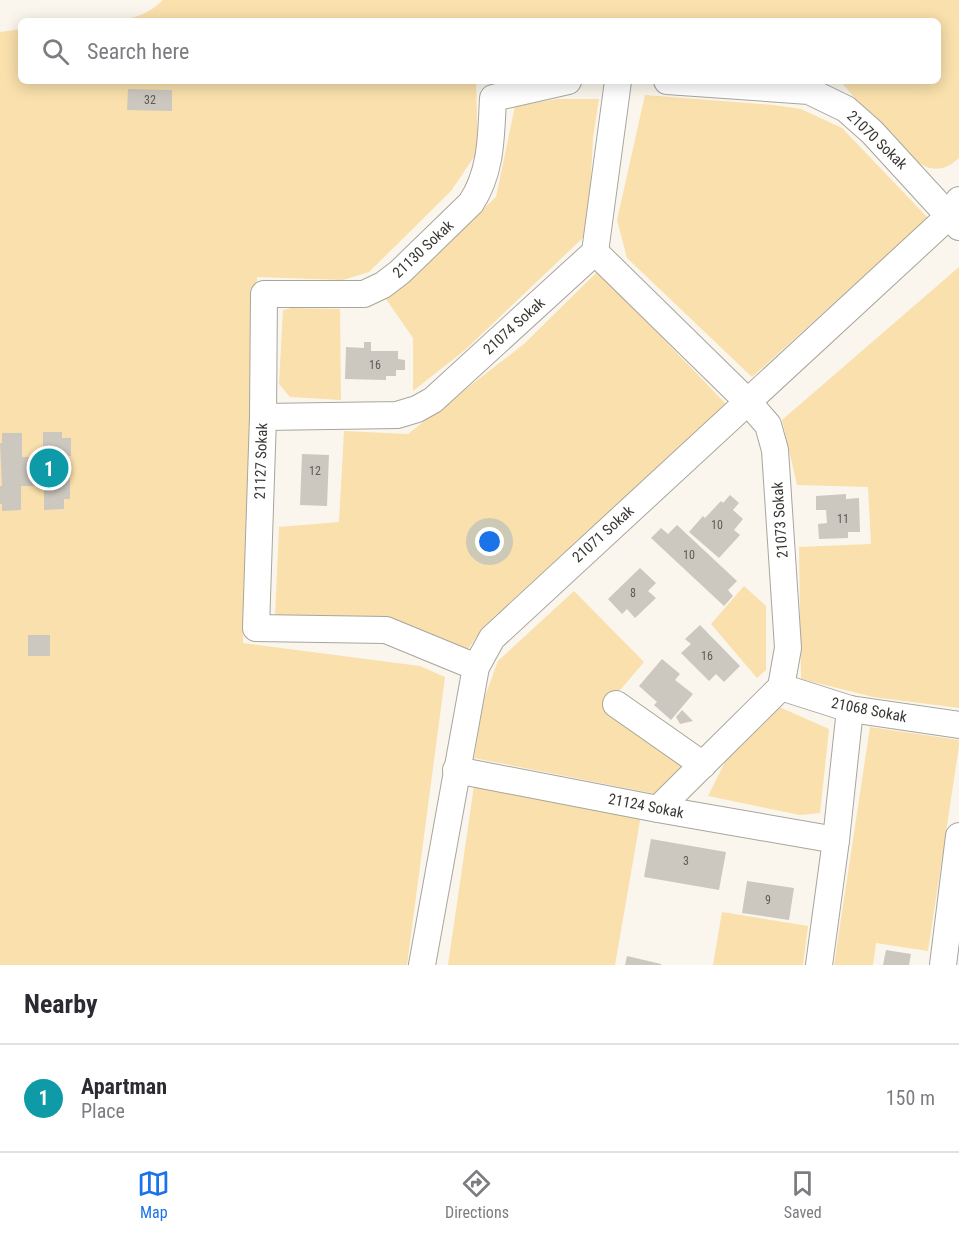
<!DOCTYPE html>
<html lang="en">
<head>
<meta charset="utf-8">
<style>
	:root { --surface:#fff; --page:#f7f7f7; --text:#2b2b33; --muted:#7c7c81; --line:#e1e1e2; --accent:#1a73e8 }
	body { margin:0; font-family:"Roboto Condensed",sans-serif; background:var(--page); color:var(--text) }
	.you { position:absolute; left:490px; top:542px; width:21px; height:21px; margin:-15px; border:4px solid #fff; border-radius:50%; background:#1a73e8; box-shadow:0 0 0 9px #1a73e833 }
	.badge { display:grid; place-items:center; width:39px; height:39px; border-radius:50%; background:var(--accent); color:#fff; font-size:20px; font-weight:700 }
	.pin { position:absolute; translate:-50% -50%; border:3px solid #fff; box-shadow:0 2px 6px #0006 }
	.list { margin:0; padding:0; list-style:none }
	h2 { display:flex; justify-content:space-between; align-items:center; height:78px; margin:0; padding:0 24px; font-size:26px }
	h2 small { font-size:20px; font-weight:400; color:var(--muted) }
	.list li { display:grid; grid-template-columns:39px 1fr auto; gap:18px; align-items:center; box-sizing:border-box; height:108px; padding:0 24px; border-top:2px solid var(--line) }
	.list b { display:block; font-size:22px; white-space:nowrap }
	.list p { margin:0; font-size:20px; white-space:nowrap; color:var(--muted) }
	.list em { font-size:20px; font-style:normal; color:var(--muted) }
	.icon { flex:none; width:33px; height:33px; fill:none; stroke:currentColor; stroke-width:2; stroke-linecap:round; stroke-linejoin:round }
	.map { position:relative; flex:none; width:959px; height:965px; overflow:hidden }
	.search { position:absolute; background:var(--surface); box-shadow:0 3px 15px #0003; left:18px; right:18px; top:18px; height:66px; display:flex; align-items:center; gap:15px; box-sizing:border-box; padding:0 21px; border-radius:9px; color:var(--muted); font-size:22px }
	.sheet { height:186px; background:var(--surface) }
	nav { display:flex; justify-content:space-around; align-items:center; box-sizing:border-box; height:84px; border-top:2px solid var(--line); background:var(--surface); font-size:16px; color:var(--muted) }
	nav a { display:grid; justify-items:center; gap:3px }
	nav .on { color:var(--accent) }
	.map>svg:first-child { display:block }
</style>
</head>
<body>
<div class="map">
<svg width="959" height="965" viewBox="0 0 959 965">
	<rect width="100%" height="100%" fill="#faf6ed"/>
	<!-- green -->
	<g fill="#f9e0ac">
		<path d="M 163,0 L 959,0 L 959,158 C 952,165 941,171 930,168 C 904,161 859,102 840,81 L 938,81 L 938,21 L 73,21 C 107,19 137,26 163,0 Z"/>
		<polygon points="21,29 21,81 476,81 478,151 451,191 369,272 343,280 257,277 243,643 420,666 445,677 407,965 0,965 0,32"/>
		<polygon points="645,95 774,105 801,109 842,128 928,218 752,377 627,258 617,220"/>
		<polygon points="557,99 599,99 593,138 588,233 465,350 413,391 413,338 386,299 496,197 515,106"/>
		<polygon points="959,267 959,708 873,697 801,679 799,547 871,544 868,487 797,485 782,420"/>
		<polygon points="598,271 726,404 485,625 468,649 389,620 275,616 279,527 339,522 344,431 408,434 524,344"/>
		<polygon points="292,308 340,309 341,400 290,397 279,384 283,310"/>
		<polygon points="744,586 766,606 766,670 757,678 711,624"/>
		<polygon points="574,591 644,662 604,709 691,765 656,794 474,758 484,699 498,661"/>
		<polygon points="777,706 829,729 820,813 800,815 708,796 726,760"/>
		<polygon points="870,727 959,740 959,746 928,951 876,943 873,965 834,965"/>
		<polygon points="474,786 641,815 615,965 448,965"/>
		<polygon points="722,912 808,926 803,965 713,965"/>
	</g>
	<!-- building -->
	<g fill="#ccc8c0">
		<polygon points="128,89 172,90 172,111 127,110"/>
		<polygon points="364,342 371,342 371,351 398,351 398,359 405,360 405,370 396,370 396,376 386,376 386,380 345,379 346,347 364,348"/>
		<polygon points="43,432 62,432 62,438 71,438 71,456 63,456 63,477 70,477 70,499 64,499 64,509 44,510 44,486 21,486 21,510 2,511 2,504 0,504 0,486 2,486 0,443 2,443 2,433 22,433 22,457 29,457 29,472 36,472 36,457 43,457"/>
		<polygon points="302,454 329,455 327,506 300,505"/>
		<polygon points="846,494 846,499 859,498 860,532 848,532 848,538 819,539 818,524 827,523 826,510 816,510 816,496"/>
		<polygon points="730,495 739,503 733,510 743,519 734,530 740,535 719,558 689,532 703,516 705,518 721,501 723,503"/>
		<polygon points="677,525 737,581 728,590 733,596 724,606 651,538 661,528 668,534"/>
		<polygon points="640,568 656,583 648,591 656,598 635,618 627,609 622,614 608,599"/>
		<polygon points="700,625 740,666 724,682 716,674 709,681 681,653 691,644 685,639"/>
		<rect x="28" y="635" width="22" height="21"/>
		<polygon points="662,659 680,674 675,680 693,694 671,720 654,705 657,702 639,686"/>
		<polygon points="682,710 693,721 680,724 676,717"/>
		<polygon points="651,839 726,852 719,890 644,877"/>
		<polygon points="747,881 794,888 789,920 742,913"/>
		<polygon points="886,950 911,954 909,965 883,965"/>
		<polygon points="627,956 661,964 661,965 625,965"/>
	</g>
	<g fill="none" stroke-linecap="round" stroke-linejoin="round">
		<defs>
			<g id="minor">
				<polyline points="667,81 809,91 846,109 872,132 959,227"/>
				<polyline points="595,252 748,402 768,425 775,450 788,648 781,687 658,809"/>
				<polyline points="263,417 397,415 417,409 433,400 595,252 618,81"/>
				<path d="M 476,667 L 386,630 L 256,628 L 263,417 L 264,294 L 364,294 L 383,285 L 400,272 L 471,203 C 492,171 491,135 493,98 L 568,81"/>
				<polyline points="781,687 850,709 959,725"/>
				<polyline points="616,704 703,765"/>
				<polyline points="456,770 658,809 836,840"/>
				<polyline points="422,965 476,667 492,638 950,215 959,200"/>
				<polyline points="819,965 836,840 850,709"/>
				<polyline points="943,965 959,836"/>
			</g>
		</defs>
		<!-- minor casing -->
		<use href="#minor" stroke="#a8a59d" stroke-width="28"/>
		<!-- minor -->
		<use href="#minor" stroke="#fff" stroke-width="26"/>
	</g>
	<g text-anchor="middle" stroke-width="4.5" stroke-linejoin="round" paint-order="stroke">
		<!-- number labels -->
		<g font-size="12" fill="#5d5b56">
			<text x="150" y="104">32</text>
			<text x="375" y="369">16</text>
			<text x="315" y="475">12</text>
			<text x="843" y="523">11</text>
			<text x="717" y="529">10</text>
			<text x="689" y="559">10</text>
			<text x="633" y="597">8</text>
			<text x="707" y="660">16</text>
			<text x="686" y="865">3</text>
			<text x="768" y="904">9</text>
		</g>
		<!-- street labels -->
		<g font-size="15" fill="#383733" stroke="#fff">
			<text transform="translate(877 140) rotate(44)" y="5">21070 Sokak</text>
			<text transform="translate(423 249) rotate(-43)" y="5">21130 Sokak</text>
			<text transform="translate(514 326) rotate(-42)" y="5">21074 Sokak</text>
			<text transform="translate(261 461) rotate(-88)" y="5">21127 Sokak</text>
			<text transform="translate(780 520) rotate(-94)" y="5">21073 Sokak</text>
			<text transform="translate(603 534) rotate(-42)" y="5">21071 Sokak</text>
			<text transform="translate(869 710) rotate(11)" y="5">21068 Sokak</text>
			<text transform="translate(646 806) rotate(11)" y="5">21124 Sokak</text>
		</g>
	</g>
</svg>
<div class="you"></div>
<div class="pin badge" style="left:49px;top:468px;background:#0f9aa8">1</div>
<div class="search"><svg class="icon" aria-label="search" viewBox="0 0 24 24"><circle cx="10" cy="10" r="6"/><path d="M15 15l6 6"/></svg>Search here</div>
</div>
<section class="sheet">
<h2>Nearby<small></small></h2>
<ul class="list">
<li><span class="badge" style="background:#0f9aa8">1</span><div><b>Apartman</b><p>Place</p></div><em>150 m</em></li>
</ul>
</section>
<nav>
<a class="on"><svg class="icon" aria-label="map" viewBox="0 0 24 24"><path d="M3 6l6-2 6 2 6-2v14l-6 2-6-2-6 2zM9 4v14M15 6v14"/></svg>Map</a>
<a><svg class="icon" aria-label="directions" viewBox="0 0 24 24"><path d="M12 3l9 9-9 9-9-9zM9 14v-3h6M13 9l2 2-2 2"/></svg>Directions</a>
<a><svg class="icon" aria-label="saved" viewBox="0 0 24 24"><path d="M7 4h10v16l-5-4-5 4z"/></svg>Saved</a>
</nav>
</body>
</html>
